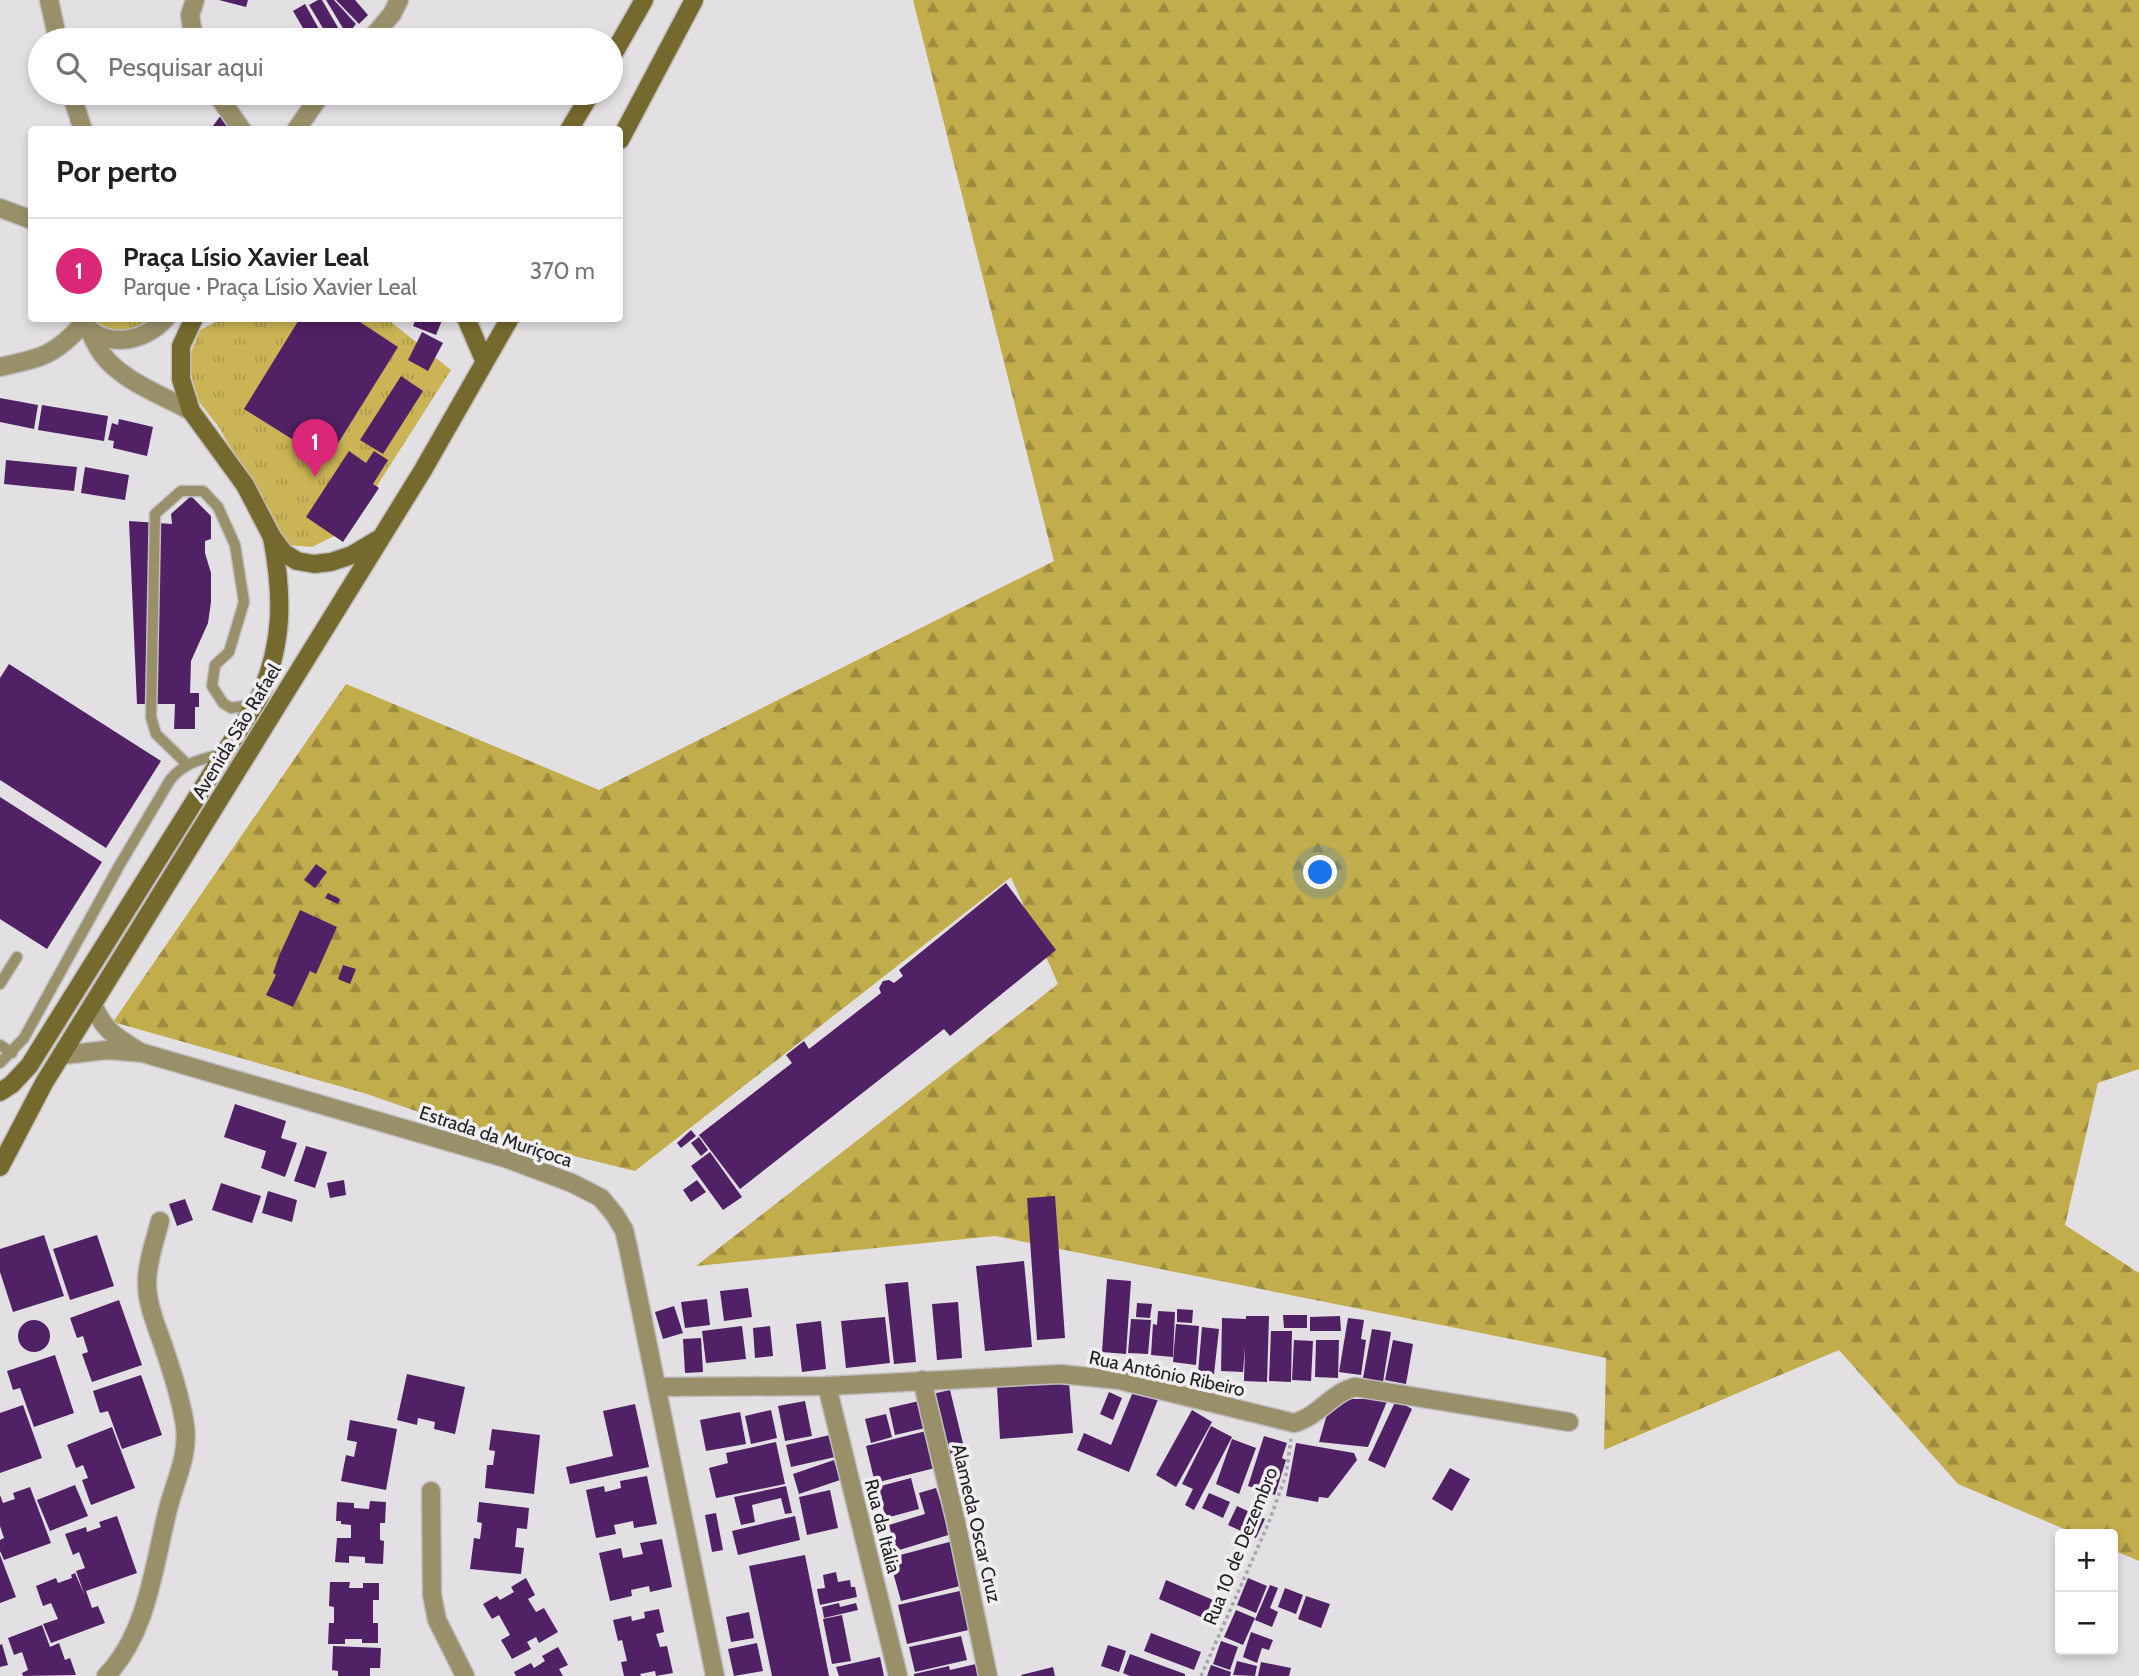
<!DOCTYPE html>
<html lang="pt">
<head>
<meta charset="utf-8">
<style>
	:root { --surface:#fff; --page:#f6f6f6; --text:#202124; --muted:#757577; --line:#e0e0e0; --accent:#db2777 }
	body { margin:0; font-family:Cabin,sans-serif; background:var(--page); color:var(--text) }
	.controls { position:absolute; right:21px; bottom:21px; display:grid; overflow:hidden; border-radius:7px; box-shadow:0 4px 10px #0003 }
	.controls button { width:63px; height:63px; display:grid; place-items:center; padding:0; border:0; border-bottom:2px solid var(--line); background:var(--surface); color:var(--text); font:35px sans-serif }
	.you { position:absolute; left:1321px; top:873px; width:24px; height:24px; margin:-18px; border:5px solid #fff; border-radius:50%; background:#1a73e8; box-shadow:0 0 0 10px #1a73e833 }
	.badge { display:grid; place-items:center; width:46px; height:46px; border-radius:50%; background:var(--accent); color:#fff; font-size:23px; font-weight:700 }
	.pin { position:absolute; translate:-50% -58px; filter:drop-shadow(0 2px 4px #0008) }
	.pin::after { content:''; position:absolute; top:37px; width:24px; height:21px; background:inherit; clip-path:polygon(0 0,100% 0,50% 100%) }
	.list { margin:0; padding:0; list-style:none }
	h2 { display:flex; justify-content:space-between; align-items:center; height:91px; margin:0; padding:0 28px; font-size:30px }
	h2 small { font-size:23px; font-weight:400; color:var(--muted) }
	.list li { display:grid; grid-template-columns:46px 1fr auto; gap:21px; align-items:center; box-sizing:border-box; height:105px; padding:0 28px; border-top:2px solid var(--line) }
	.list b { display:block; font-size:26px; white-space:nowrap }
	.list p { margin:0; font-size:23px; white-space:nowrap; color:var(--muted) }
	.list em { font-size:23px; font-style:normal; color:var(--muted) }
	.icon { flex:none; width:38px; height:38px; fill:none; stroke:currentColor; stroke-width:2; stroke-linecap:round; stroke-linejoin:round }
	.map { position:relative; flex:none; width:2139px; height:1676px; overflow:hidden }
	.search { position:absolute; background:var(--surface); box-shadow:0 4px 10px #0003; left:28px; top:28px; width:595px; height:77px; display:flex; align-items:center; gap:18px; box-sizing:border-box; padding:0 24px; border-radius:38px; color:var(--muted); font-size:26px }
	.panel { position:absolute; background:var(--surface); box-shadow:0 4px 10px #0003; left:28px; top:126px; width:595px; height:196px; border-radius:7px }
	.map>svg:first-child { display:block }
</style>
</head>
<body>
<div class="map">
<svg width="2139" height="1676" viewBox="0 0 2139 1676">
	<defs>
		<pattern id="grass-tufts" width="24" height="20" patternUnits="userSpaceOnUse" patternTransform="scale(1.75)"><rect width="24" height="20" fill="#cab456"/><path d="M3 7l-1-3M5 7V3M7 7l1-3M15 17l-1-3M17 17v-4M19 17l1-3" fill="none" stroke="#ad9a4b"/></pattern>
		<pattern id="forest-firs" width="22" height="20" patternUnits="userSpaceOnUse" patternTransform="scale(1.75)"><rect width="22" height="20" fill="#c2ad4c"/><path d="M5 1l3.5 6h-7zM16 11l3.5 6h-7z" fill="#9d8c3f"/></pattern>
	</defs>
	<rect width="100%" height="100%" fill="#e3e0e4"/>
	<!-- grass -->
	<g fill="url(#grass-tufts)">
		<polygon points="386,318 451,370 350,528 312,547 288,545 218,426 199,402 187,362 200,330 221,319"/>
		<path d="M 93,319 L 152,319 C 134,333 111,334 93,319 Z"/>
	</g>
	<!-- forest -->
	<polygon fill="url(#forest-firs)" points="913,0 2139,0 2139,1069 2098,1083 2065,1225 2139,1273 2139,1561 2113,1550 2113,1534 2076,1534 1958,1484 1839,1350 1604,1450 1606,1358 995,1236 696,1266 1058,984 1011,877 635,1171 473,1131 367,1094 113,1022 346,684 599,790 1054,561"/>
	<!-- building -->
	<g fill="#502164">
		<polygon points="219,0 248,0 246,7"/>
		<polygon points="318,0 322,0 344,38 340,40 330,40 309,5"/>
		<polygon points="326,0 334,0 356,24 347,35"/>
		<polygon points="336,0 355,0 368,15 359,24"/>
		<polygon points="305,4 325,40 310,40 293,11"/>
		<polygon points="263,29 276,40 255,40"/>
		<polygon points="221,115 235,130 210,130"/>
		<polygon points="300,318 354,318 398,347 327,461 244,409"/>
		<polygon points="416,318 443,318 436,335 413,326"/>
		<polygon points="422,332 443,343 428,371 408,360"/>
		<polygon points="401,376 423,391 383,454 360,440"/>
		<polygon points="0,398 38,405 34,429 0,422"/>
		<polygon points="42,405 108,416 104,441 38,430"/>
		<polygon points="119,419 153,427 147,456 113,448 114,441 108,440 112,423 118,425"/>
		<polygon points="349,451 366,463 374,451 388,460 373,484 379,488 343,542 306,517"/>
		<polygon points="6,460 77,467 74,491 4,484"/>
		<polygon points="85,467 129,475 125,500 81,493"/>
		<polygon points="191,496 211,516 211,539 205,541 205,553 211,573 211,602 208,623 191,661 190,693 199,693 199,707 195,707 195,729 174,729 175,704 137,704 129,521 172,524 171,514"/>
		<polygon points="9,664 161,761 106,848 0,780 0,678"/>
		<polygon points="0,797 102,862 47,949 0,919"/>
		<polygon points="316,864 327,872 315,888 304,880"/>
		<polygon points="1006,883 1056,950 950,1036 944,1029 740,1189 699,1135 792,1063 786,1055 804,1041 809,1049 881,993 879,988 883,981 889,980 894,983 903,976 899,970"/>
		<polygon points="328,893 340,899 338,904 325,898"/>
		<polygon points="300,910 337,927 316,974 310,971 293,1007 266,995 276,975 273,973 279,956"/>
		<polygon points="343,965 356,969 350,984 338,979"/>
		<polygon points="235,1104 286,1121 281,1138 297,1143 285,1177 261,1168 266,1151 224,1137"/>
		<polygon points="691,1130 696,1136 681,1148 677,1143"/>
		<polygon points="699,1137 708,1150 701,1156 691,1143"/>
		<polygon points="306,1146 327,1152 315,1188 294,1181"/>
		<polygon points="710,1152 742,1197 723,1210 691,1166"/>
		<polygon points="344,1180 346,1195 330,1198 327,1183"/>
		<polygon points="697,1180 706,1192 691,1202 683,1190"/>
		<polygon points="221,1183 261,1196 252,1223 212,1210"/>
		<polygon points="268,1191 297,1200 292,1222 262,1213"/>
		<polygon points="1055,1196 1065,1338 1037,1340 1027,1198"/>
		<polygon points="185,1199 193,1220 177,1226 169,1204"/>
		<polygon points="44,1235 64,1296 13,1312 0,1272 0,1249"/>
		<polygon points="97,1235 114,1286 70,1300 53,1249"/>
		<polygon points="1024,1261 1032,1347 985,1351 976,1266"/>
		<polygon points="1107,1279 1131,1281 1126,1354 1102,1352"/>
		<polygon points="908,1282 916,1362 894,1364 885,1284"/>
		<polygon points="748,1288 752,1317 724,1321 720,1291"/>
		<polygon points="707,1299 710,1325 685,1328 681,1302"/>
		<polygon points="119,1300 142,1365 92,1382 82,1354 88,1352 83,1336 77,1338 70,1318"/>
		<polygon points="958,1302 962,1358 937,1360 932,1304"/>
		<polygon points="1137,1303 1152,1304 1150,1318 1136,1317"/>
		<polygon points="674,1306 683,1333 663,1339 655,1312"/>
		<polygon points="1177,1309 1193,1310 1192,1323 1177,1322"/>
		<polygon points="1158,1311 1175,1312 1173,1357 1151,1355 1153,1324 1157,1325"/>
		<polygon points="1283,1315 1307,1315 1307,1328 1284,1328"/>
		<polygon points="1246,1316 1269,1316 1267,1382 1244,1381 1245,1347 1243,1372 1221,1371 1222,1318 1246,1319"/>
		<polygon points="1340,1316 1341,1331 1310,1331 1310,1317"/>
		<polygon points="885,1317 890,1363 846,1368 841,1321"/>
		<polygon points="1348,1318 1364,1320 1361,1339 1366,1340 1361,1375 1339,1372"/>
		<polygon points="1131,1319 1151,1320 1148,1354 1128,1353"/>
		<circle cx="34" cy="1336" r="16"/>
		<polygon points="821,1321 826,1369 802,1372 796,1324"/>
		<polygon points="1176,1324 1199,1326 1196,1365 1173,1362"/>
		<polygon points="742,1326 746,1359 706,1363 702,1331"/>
		<polygon points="770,1326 773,1356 755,1358 753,1328"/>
		<polygon points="1202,1327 1219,1329 1214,1374 1198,1373"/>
		<polygon points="1372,1329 1391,1332 1383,1382 1363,1378"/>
		<polygon points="1271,1331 1292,1331 1291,1382 1269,1381"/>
		<polygon points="701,1338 703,1372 685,1373 683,1339"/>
		<polygon points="1294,1340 1313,1341 1311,1381 1292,1380"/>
		<polygon points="1316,1340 1339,1340 1338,1378 1315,1377"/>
		<polygon points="1393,1340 1413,1344 1406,1384 1385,1380"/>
		<polygon points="55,1355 74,1413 34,1427 20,1388 13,1390 7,1371"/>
		<polygon points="407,1374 465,1387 455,1434 434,1429 435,1422 418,1418 417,1425 397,1420"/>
		<polygon points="141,1375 162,1435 122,1449 108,1411 100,1413 93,1391"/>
		<polygon points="1069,1382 1073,1433 1000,1439 997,1386"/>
		<polygon points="1135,1387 1159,1397 1129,1472 1077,1450 1084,1433 1111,1445"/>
		<polygon points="950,1390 969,1468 951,1472 932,1394"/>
		<polygon points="1109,1392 1122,1398 1113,1420 1100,1414"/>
		<polygon points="1342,1399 1388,1399 1368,1447 1319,1442 1329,1407"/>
		<polygon points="1396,1400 1412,1409 1385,1468 1368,1460"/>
		<polygon points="805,1401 812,1436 785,1441 778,1406"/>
		<polygon points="919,1401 925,1428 895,1435 889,1408"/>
		<polygon points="635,1404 649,1467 570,1484 566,1467 613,1456 603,1411"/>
		<polygon points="23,1405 42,1458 0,1473 0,1413"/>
		<polygon points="771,1410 777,1438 751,1444 745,1416"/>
		<polygon points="1192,1410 1212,1422 1176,1487 1156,1475"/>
		<polygon points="740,1412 746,1444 706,1451 700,1420"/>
		<polygon points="886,1414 892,1437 871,1443 865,1419"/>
		<polygon points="350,1420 397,1429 386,1490 341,1481 346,1455 354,1457 357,1442 347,1440"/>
		<polygon points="1211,1426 1232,1437 1194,1510 1185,1505 1193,1489 1182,1484"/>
		<polygon points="112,1427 135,1488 91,1505 82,1480 88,1478 83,1465 76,1468 67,1445"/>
		<polygon points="492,1429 540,1435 534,1494 485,1488 487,1465 493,1465 495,1451 489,1450"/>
		<polygon points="930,1430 939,1467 875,1483 866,1446"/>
		<polygon points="830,1435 835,1457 791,1467 786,1445"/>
		<polygon points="1264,1436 1287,1443 1282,1458 1286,1460 1275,1495 1248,1486"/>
		<polygon points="1232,1439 1256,1448 1239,1494 1216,1484"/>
		<polygon points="776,1442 785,1484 716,1498 709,1468 728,1463 726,1453"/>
		<polygon points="1296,1443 1354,1453 1357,1460 1328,1498 1319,1497 1318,1502 1286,1496"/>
		<polygon points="834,1460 840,1480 799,1494 793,1474"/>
		<polygon points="1450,1468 1470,1479 1452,1511 1432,1499"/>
		<polygon points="647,1476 657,1524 634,1528 633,1521 614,1525 616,1534 596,1538 586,1490 604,1486 605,1492 621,1488 620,1481"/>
		<polygon points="911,1478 919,1509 886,1518 877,1487"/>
		<polygon points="75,1485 88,1516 50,1531 37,1500"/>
		<polygon points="786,1486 792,1513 785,1514 781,1498 752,1505 755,1522 741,1525 734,1497"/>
		<polygon points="30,1487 51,1543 4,1560 0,1551 0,1540 4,1538 0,1526 0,1495 3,1503 15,1499 13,1493"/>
		<polygon points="936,1488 943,1510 948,1509 955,1533 896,1551 889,1525 925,1514 919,1493"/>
		<polygon points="830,1490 838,1528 807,1535 799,1497"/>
		<polygon points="1209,1493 1230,1502 1223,1518 1202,1508"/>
		<polygon points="370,1501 386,1502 385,1523 380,1523 380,1540 384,1541 383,1564 365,1563 365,1557 349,1556 349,1563 335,1562 337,1538 351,1538 351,1525 341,1524 341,1521 336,1521 337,1502 354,1503 354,1508 369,1509"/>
		<polygon points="479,1502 529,1508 527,1529 517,1528 515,1547 524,1548 521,1574 470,1569 474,1538 480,1539 482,1523 477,1522"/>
		<polygon points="1237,1506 1265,1519 1256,1538 1228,1525"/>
		<polygon points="716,1513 723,1550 712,1552 705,1515"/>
		<polygon points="117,1516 137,1573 86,1591 92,1608 98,1606 105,1623 51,1643 43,1624 58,1619 51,1603 43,1606 36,1586 56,1578 58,1583 72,1578 71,1575 75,1573 85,1596 76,1571 85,1568 79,1552 73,1555 65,1534 86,1527 87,1532 101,1527 99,1522"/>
		<polygon points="795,1516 800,1540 738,1555 732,1531"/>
		<polygon points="662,1539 672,1587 650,1592 649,1586 631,1590 632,1596 610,1601 599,1553 621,1548 623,1558 643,1554 640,1543"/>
		<polygon points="953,1541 964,1585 901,1601 889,1558"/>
		<polygon points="0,1555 16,1597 0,1603"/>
		<polygon points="805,1555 829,1676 772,1676 749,1566"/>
		<polygon points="836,1572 838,1582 850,1580 851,1587 855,1587 857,1597 820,1605 817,1589 825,1588 823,1575"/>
		<polygon points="526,1578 535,1595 528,1599 536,1612 544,1608 558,1632 539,1643 536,1637 527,1642 531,1649 512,1659 501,1640 510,1635 499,1615 492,1619 483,1604 497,1596 500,1600 514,1592 511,1587"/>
		<polygon points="1248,1578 1267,1586 1256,1613 1237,1605"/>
		<polygon points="1166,1580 1225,1605 1217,1624 1159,1599"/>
		<polygon points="330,1582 350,1582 349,1588 363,1588 363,1583 379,1583 379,1600 373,1600 373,1623 378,1623 378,1643 362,1643 362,1639 345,1639 345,1644 328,1644 329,1623 334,1623 334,1607 329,1606"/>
		<polygon points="1270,1585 1278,1588 1270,1608 1278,1612 1272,1627 1255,1620"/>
		<polygon points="1285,1588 1303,1595 1296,1614 1278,1607"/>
		<polygon points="964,1590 973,1629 907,1644 898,1605"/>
		<polygon points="1306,1596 1330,1604 1321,1628 1298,1619"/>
		<polygon points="839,1603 840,1607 856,1603 858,1610 824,1618 822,1607"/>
		<polygon points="659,1609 664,1632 656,1634 660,1647 667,1646 673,1673 656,1676 655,1671 640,1674 641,1676 624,1676 621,1662 627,1661 622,1640 618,1641 613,1620 631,1616 632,1621 645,1618 644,1612"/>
		<polygon points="1236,1610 1255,1618 1243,1645 1224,1637"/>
		<polygon points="749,1612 754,1638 731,1642 726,1617"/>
		<polygon points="842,1615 851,1661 832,1664 823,1619"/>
		<polygon points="42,1625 50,1647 59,1643 65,1660 70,1658 76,1675 23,1676 22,1673 28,1670 22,1652 14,1655 8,1638"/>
		<polygon points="1251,1632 1273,1640 1269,1650 1262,1648 1257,1663 1243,1657"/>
		<polygon points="1151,1633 1201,1652 1194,1670 1144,1651"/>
		<polygon points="961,1636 967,1660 915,1672 909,1647"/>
		<polygon points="1221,1641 1238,1647 1230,1670 1213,1664"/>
		<polygon points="757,1643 763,1671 734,1676 728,1649"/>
		<polygon points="2,1644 8,1665 0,1667 0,1645"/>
		<polygon points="1108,1645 1126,1651 1119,1672 1101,1666"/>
		<polygon points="333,1646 381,1648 380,1668 370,1668 370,1676 338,1676 338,1671 332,1670"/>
		<polygon points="558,1647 568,1665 559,1669 563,1676 516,1676 514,1672 531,1663 534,1668 545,1661 542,1656"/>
		<polygon points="1130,1654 1185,1674 1185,1676 1130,1676 1123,1673"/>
		<polygon points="880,1657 884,1676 839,1676 836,1667"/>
		<polygon points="1237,1661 1257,1666 1255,1676 1233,1675"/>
		<polygon points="1261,1662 1291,1668 1289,1676 1258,1676"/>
		<polygon points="976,1664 979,1676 914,1676 914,1674 949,1666 950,1670"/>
		<polygon points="1211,1665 1231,1672 1230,1676 1207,1676"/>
		<polygon points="1053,1667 1055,1676 1022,1676 1021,1675"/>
	</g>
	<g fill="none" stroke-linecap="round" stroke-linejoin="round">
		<defs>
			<g id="service">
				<polyline points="187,764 156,734 151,717 155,514 181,491 203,491 218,507 235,545 244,602 229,652 215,665 212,686 223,703 231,708 255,704"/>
				<polyline points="0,984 17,957"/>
				<polyline points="0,1045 12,1053"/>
				<path d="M 0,1063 L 24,1038 L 119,866 L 170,780 C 184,762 203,759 224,753"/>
			</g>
			<g id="minor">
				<polyline points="49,0 58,40"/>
				<polyline points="194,40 190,15 195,0"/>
				<polyline points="370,40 392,14 399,0"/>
				<polyline points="71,93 83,130"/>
				<polyline points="216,93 242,130"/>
				<polyline points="296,130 322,93"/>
				<polyline points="0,208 32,220"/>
				<path d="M 79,318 C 101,350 143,344 166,318"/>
				<path d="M 88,329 C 93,337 96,346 102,354 C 122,381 162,395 191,411"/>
				<path d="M 0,367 C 41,358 54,356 83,324"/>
				<polyline points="922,1380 956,1522 988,1676"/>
				<polyline points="827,1386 898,1676"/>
				<path d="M 657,1387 L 827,1386 L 1060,1374 L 1119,1380 L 1294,1423 C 1318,1417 1331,1393 1355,1387 L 1569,1422"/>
				<polyline points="431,1491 432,1595 437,1620 465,1676"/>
				<path d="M 106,1676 C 148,1633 154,1564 168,1509 C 175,1481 189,1456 185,1426 C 181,1398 172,1371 163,1345 C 156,1325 147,1304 147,1283 C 147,1262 155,1241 160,1221"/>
			</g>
			<g id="tertiary">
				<path d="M 93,1005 C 105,1032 116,1037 140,1052"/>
				<polyline points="63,1055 107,1050 143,1053 505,1158 572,1183 601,1198 615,1215 624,1230 628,1247 715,1676"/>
			</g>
			<g id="secondary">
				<polyline points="611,58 644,0"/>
				<polyline points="569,130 591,93"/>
				<polyline points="620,140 694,0"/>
				<polyline points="194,318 181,346 181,379 191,411 245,485 272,537 284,553 297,561 314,564 331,562 352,555 377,540"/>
				<polyline points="466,318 484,360"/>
				<path d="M 0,1092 L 11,1085 L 29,1066 L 259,698 C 284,643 283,595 272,537"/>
				<polyline points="0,1167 44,1083 423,470 510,318"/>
			</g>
		</defs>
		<!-- service casing -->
		<use href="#service" stroke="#c0bec1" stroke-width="13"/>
		<!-- minor casing -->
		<use href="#minor" stroke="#c0bec1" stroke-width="21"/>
		<!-- tertiary casing -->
		<use href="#tertiary" stroke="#c0bec1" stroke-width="21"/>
		<!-- secondary casing -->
		<use href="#secondary" stroke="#c0bec1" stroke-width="21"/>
		<!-- path -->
		<polyline stroke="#a7a5a8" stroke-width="3.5" stroke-dasharray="3.5 3.5" stroke-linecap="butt" points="1201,1676 1269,1522 1286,1475 1291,1439"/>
		<!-- service -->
		<use href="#service" stroke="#99906a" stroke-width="10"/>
		<!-- minor -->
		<use href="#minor" stroke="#99906a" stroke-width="18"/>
		<!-- tertiary -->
		<use href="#tertiary" stroke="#99906a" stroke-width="18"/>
		<!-- secondary -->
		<use href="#secondary" stroke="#76692d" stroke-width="18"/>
	</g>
	<g text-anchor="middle" stroke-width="7" stroke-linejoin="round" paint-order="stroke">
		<!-- street labels -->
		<g font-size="19" fill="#222122" stroke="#f0eef1">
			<text transform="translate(236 731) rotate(-59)" y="7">Avenida São Rafael</text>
			<text transform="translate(496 1136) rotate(18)" y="7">Estrada da Muriçoca</text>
			<text transform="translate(1167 1373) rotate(12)" y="7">Rua Antônio Ribeiro</text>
			<text transform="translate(977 1523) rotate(77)" y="7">Alameda Oscar Cruz</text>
			<text transform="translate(883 1526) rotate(76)" y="7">Rua da Itália</text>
			<text transform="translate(1240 1546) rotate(-68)" y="7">Rua 10 de Dezembro</text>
		</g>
	</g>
</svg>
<div class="controls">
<button>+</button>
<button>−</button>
</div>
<div class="you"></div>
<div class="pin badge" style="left:315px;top:477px">1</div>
<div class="search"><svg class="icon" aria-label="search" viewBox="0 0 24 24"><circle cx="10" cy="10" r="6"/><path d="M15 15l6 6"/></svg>Pesquisar aqui</div>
<section class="panel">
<h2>Por perto<small></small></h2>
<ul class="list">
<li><span class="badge">1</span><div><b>Praça Lísio Xavier Leal</b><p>Parque · Praça Lísio Xavier Leal</p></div><em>370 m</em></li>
</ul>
</section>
</div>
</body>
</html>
